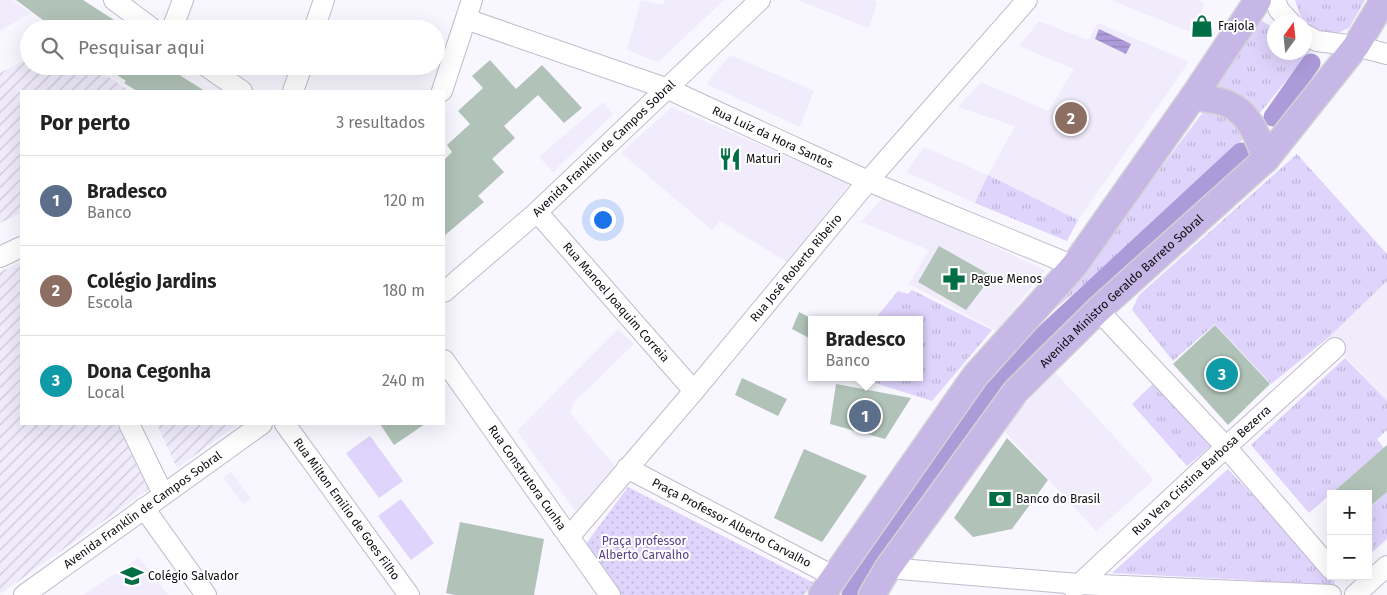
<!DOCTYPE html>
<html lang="pt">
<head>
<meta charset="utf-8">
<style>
	:root { --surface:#fff; --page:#f6f6f6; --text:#222; --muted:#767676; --line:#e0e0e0; --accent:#016e45 }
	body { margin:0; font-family:"Fira Sans",sans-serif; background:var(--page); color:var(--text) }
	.controls { position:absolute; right:15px; bottom:15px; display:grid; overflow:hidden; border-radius:0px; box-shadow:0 5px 20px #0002 }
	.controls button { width:45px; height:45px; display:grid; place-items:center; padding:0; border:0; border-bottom:1px solid var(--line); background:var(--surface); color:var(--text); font:25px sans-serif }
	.compass { position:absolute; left:1267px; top:15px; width:45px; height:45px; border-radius:50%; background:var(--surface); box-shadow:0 5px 20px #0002; rotate:15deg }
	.you { position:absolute; left:602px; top:219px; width:18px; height:18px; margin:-12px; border:4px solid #fff; border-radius:50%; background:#1a73e8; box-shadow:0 0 0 8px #1a73e833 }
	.badge { display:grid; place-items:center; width:32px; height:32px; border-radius:50%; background:var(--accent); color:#fff; font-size:16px; font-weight:700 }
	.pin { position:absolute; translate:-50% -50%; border:2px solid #fff; box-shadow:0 1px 5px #0006 }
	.popup { position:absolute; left:808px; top:316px; width:115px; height:65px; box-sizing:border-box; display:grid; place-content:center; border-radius:0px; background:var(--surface); filter:drop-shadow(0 1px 4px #0005); font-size:16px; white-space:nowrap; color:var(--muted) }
	.popup b { font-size:19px; color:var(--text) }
	.popup::after { content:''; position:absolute; left:50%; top:100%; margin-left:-10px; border:10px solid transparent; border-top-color:var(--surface) }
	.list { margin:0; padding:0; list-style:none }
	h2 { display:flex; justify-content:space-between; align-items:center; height:65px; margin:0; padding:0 20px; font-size:21px }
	h2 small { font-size:16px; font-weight:400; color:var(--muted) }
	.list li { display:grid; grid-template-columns:32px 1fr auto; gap:15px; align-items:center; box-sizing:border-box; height:90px; padding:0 20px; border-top:1px solid var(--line) }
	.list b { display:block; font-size:19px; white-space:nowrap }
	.list p { margin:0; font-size:16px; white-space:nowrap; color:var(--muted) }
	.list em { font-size:16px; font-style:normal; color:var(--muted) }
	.icon { flex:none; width:28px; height:28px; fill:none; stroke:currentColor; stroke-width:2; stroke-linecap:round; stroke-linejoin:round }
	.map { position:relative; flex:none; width:1387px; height:595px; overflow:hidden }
	.search { position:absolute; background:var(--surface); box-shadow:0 5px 20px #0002; left:20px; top:20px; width:425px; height:55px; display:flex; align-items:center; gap:12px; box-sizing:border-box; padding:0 18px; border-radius:28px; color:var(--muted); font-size:19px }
	.panel { position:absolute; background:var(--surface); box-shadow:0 5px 20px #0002; left:20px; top:90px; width:425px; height:335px; border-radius:0px }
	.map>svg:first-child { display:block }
</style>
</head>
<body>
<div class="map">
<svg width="1387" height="595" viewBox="0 0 1387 595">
	<defs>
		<pattern id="industrial-furrows" width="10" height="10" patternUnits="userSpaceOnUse" patternTransform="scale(1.25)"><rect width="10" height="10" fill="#f0ecfc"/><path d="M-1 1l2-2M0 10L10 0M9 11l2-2" fill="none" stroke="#cdc9d7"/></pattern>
		<pattern id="grass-tufts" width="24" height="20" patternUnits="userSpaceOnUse" patternTransform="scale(1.25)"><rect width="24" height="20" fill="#dfd4fc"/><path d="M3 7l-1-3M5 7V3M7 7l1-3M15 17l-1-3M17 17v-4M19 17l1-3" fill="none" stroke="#beb5d7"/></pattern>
		<pattern id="park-dots" width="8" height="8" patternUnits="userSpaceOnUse" patternTransform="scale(1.25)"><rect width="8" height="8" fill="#dfd4fc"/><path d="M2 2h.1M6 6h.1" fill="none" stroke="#beb5d7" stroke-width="1.8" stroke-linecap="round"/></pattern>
		<pattern id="water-rules" width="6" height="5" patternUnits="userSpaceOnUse" patternTransform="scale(1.25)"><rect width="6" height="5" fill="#ad9bd9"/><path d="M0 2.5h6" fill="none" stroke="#9484b9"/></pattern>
	</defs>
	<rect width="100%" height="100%" fill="#f8f6fe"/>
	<!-- built -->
	<g fill="#f0ecfc">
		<polygon points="0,0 13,0 31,13 0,31"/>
		<polygon points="641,0 663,5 665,0 724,0 658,62 627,50"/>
		<polygon points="797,0 873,0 877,2 869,28"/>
		<polygon points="1111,0 1197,0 1204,3 1196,34"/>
		<polygon points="1039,21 1088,40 1098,23 1189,62 1078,220 988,176 975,203 906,172 924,147 988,175 1015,126 958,107 981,82 1048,111 1074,69 1019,46"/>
		<polygon points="730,55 814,91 800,127 706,84"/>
		<polygon points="603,102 613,114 553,172 539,157"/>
		<polygon points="672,107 850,184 787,262 720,221 712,230 621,153"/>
		<polygon points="884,196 1045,270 997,331 909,284 929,250 861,222"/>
		<polygon points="1387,281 1387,401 1328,338"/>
		<polygon points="618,329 634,344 573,403 570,413 615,466 576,512 517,431"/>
		<polygon points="1053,370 1154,480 1096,531 1003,430"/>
		<polygon points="231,472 251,499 243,504 223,478"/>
		<polygon points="139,558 168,595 83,595"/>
	</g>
	<!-- industrial -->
	<g fill="url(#industrial-furrows)">
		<polygon points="29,58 29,66 92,66 129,91 21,91 21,213 0,223 0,73"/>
		<polygon points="21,262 21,424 116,424 149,489 0,594 0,272"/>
		<polygon points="157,424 238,424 177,468"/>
	</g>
	<!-- grass -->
	<g fill="url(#grass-tufts)">
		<polygon points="1295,0 1365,0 1349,28 1333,35 1316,30 1302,21"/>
		<polygon points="1260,20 1274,28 1274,52 1304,52 1305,44 1313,48 1253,121 1213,88"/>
		<polygon points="1210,103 1245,131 1242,140 1138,241 1052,311"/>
		<polygon points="1297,154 1387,254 1387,281 1328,338 1271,384 1215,324 1173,361 1132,310 1139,295"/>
		<polygon points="988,175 1078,220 1067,241 975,203"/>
		<polygon points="912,290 992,330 932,401 856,377 919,377 919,320 874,320 898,291 908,294"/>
		<polygon points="1345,358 1387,401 1387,430 1377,439 1384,448 1309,513 1251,445"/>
		<polygon points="1153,384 1212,445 1187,466 1132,404"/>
		<polygon points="1228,469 1335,582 1332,589 1248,580 1112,573"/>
		<polygon points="1387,492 1387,539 1368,556 1368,509"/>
	</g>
	<!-- park -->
	<polygon fill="url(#park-dots)" points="628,487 814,583 804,595 619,595 585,545"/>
	<!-- pitch -->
	<g fill="#dfd4fc">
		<polygon points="370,436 403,481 379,498 346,453"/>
		<polygon points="401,499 434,543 411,560 378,516"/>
	</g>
	<!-- water -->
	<polygon fill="url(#water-rules)" points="1099,29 1131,44 1126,54 1095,39"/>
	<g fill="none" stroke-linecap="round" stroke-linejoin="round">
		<!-- canal -->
		<g stroke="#ad9bd9" stroke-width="19">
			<polyline points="1273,117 1311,63"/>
			<polyline points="851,595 941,457 994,381 1241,152"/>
		</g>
	</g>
	<!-- building -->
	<g fill="#b1c3b8">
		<polygon points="16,0 83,0 128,29 55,29"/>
		<polygon points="490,60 516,89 542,65 582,108 564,123 538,95 504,126 515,138 492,159 504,172 478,196 484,202 444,236 444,160 452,152 447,145 470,124 458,111 483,88 472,76"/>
		<polygon points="104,66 165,66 205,91 137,91 124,83 126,81"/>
		<polygon points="939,246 992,276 966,310 918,282"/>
		<polygon points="799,312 811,318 811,339 792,329"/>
		<polygon points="1215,325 1270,384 1228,425 1173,364"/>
		<polygon points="742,378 787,399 778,416 735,395"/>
		<polygon points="836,384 911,398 885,439 830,424"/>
		<polygon points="380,424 425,424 394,445"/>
		<polygon points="1007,438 1048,480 1012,529 973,537 954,518"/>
		<polygon points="1387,445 1387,492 1368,508 1368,494 1331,494"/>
		<polygon points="804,449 867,476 822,542 774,518"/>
		<polygon points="460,522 544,539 534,595 455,595 446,593"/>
	</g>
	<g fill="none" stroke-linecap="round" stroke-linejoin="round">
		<defs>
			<g id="minor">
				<polyline points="114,0 153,29"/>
				<polyline points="1275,0 1279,10 1290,22"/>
				<path id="s1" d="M 466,19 L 668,89 L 868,181 L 1074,266"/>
				<polyline points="172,29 183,0"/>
				<polyline points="314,29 324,0"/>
				<polyline points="1304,34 1317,41 1356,46 1387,54"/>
				<polyline points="206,66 242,91"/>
				<polyline points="293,91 302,66"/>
				<polyline points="442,91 472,0"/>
				<path id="s2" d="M 537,212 L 694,391"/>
				<polyline points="0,257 21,247"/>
				<path id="s3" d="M 444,292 L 537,212 L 760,0"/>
				<polyline points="1098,310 1226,447 1331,569"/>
				<path id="s4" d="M 444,360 L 610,595"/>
				<polyline points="129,424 163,494"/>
				<path id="s5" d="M 285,424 L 409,595"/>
				<path id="s6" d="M 627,468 L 835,577"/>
				<polyline points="144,508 206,595"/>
				<path id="s7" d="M 569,537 L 694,391 L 868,181 L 1027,0"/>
				<polyline points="888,568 1078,584 1331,595"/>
				<path id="s8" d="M 1074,589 L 1226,447 L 1335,348"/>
				<path id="s9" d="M 24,595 L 262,424"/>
				<polyline points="1355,595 1387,566"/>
			</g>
			<g id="major">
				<path d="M 1193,97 C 1205,99 1217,99 1228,104 C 1250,113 1258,138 1266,159"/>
				<polyline points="822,595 975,376 1074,266 1193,97 1258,0"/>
				<path id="s10" d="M 872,595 L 888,568 L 1016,391 L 1098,310 L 1266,159 L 1356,46 L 1384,0"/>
			</g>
		</defs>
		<!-- minor casing -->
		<use href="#minor" stroke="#c1bcce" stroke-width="22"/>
		<!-- major casing -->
		<use href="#major" stroke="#d3d3d4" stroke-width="29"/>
		<!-- minor -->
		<use href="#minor" stroke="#fff" stroke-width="20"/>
		<!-- major -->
		<use href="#major" stroke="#c6b7e6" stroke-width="26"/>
	</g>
	<!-- icons -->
	<defs>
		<symbol id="shop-bare" viewBox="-9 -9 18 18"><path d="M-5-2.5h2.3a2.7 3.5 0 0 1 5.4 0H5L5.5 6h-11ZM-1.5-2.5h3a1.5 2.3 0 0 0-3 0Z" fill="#016e45" stroke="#fff" stroke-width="2.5" paint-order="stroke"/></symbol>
		<symbol id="restaurant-bare" viewBox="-9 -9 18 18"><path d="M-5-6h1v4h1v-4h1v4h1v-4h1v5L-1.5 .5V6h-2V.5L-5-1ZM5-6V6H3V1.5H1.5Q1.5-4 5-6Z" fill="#016e45" stroke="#fff" stroke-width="2.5" paint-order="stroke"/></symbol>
		<symbol id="pharmacy-bare" viewBox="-9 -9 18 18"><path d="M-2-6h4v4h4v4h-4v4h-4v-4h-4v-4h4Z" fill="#016e45" stroke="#fff" stroke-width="2.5" paint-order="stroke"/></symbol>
		<symbol id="bank-bare" viewBox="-9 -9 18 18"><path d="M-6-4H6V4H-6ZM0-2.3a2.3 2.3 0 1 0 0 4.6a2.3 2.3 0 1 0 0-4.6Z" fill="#016e45" stroke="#fff" stroke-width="2.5" paint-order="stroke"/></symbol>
		<symbol id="school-bare" viewBox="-9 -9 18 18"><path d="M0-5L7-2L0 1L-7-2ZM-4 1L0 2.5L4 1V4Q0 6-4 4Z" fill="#016e45" stroke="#fff" stroke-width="2.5" paint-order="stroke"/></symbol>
	</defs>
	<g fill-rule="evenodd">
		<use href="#shop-bare" x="1186" y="10" width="32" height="32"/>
		<use href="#restaurant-bare" x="714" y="143" width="32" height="32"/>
		<use href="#pharmacy-bare" x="938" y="263" width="32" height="32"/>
		<use href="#bank-bare" x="984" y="483" width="32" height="32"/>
		<use href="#school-bare" x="116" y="560" width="32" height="32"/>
	</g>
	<g text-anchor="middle" stroke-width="4" stroke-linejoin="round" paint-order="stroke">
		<!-- poi labels -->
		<g font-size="12" fill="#0d0c12" stroke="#fff" text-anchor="start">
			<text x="1218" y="30">Frajola</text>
			<text x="746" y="163">Maturi</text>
			<text x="971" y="283">Pague Menos</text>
			<text x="1016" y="503">Banco do Brasil</text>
			<text x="148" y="580">Colégio Salvador</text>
		</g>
		<!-- street labels -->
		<g font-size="12" fill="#0d0c12" stroke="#fff">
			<text dy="4" stroke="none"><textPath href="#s1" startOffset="329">Rua Luiz da Hora Santos</textPath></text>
			<text dy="4" stroke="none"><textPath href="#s3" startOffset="215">Avenida Franklin de Campos Sobral</textPath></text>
			<text dy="4" stroke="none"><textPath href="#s7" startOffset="352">Rua José Roberto Ribeiro</textPath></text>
			<text dy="4" stroke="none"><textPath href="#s10" startOffset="395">Avenida Ministro Geraldo Barreto Sobral</textPath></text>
			<text dy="4" stroke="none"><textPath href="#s2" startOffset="120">Rua Manoel Joaquim Correia</textPath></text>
			<text dy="4" stroke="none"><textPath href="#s8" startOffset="174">Rua Vera Cristina Barbosa Bezerra</textPath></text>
			<text dy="4" stroke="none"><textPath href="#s4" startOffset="144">Rua Construtora Cunha</textPath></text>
			<text dy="4" stroke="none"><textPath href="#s9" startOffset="146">Avenida Franklin de Campos Sobral</textPath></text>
			<text dy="4" stroke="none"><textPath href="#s5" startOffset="105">Rua Milton Emilio de Goes Filho</textPath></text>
			<text dy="4" stroke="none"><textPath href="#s6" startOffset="118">Praça Professor Alberto Carvalho</textPath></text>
		</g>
		<!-- park labels -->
		<g font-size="12" fill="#5a3f8a" stroke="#fff">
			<text x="644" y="545">Praça professor<tspan x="644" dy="14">Alberto Carvalho</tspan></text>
		</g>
	</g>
</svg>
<div class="controls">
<button>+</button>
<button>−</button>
</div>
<svg class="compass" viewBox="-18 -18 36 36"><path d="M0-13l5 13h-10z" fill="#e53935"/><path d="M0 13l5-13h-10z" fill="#767676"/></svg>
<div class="you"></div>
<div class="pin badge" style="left:865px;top:416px;background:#5c6f8a">1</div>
<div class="popup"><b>Bradesco</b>Banco</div>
<div class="pin badge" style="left:1071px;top:118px;background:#8d6e63">2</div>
<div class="pin badge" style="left:1222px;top:374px;background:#0f9aa8">3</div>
<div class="search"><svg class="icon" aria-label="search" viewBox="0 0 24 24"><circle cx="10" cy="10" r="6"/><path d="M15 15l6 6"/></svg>Pesquisar aqui</div>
<section class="panel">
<h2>Por perto<small>3 resultados</small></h2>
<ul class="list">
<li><span class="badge" style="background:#5c6f8a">1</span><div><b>Bradesco</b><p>Banco</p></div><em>120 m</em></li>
<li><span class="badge" style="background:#8d6e63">2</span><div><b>Colégio Jardins</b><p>Escola</p></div><em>180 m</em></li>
<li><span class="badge" style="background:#0f9aa8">3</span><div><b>Dona Cegonha</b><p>Local</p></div><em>240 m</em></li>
</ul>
</section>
</div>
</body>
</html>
